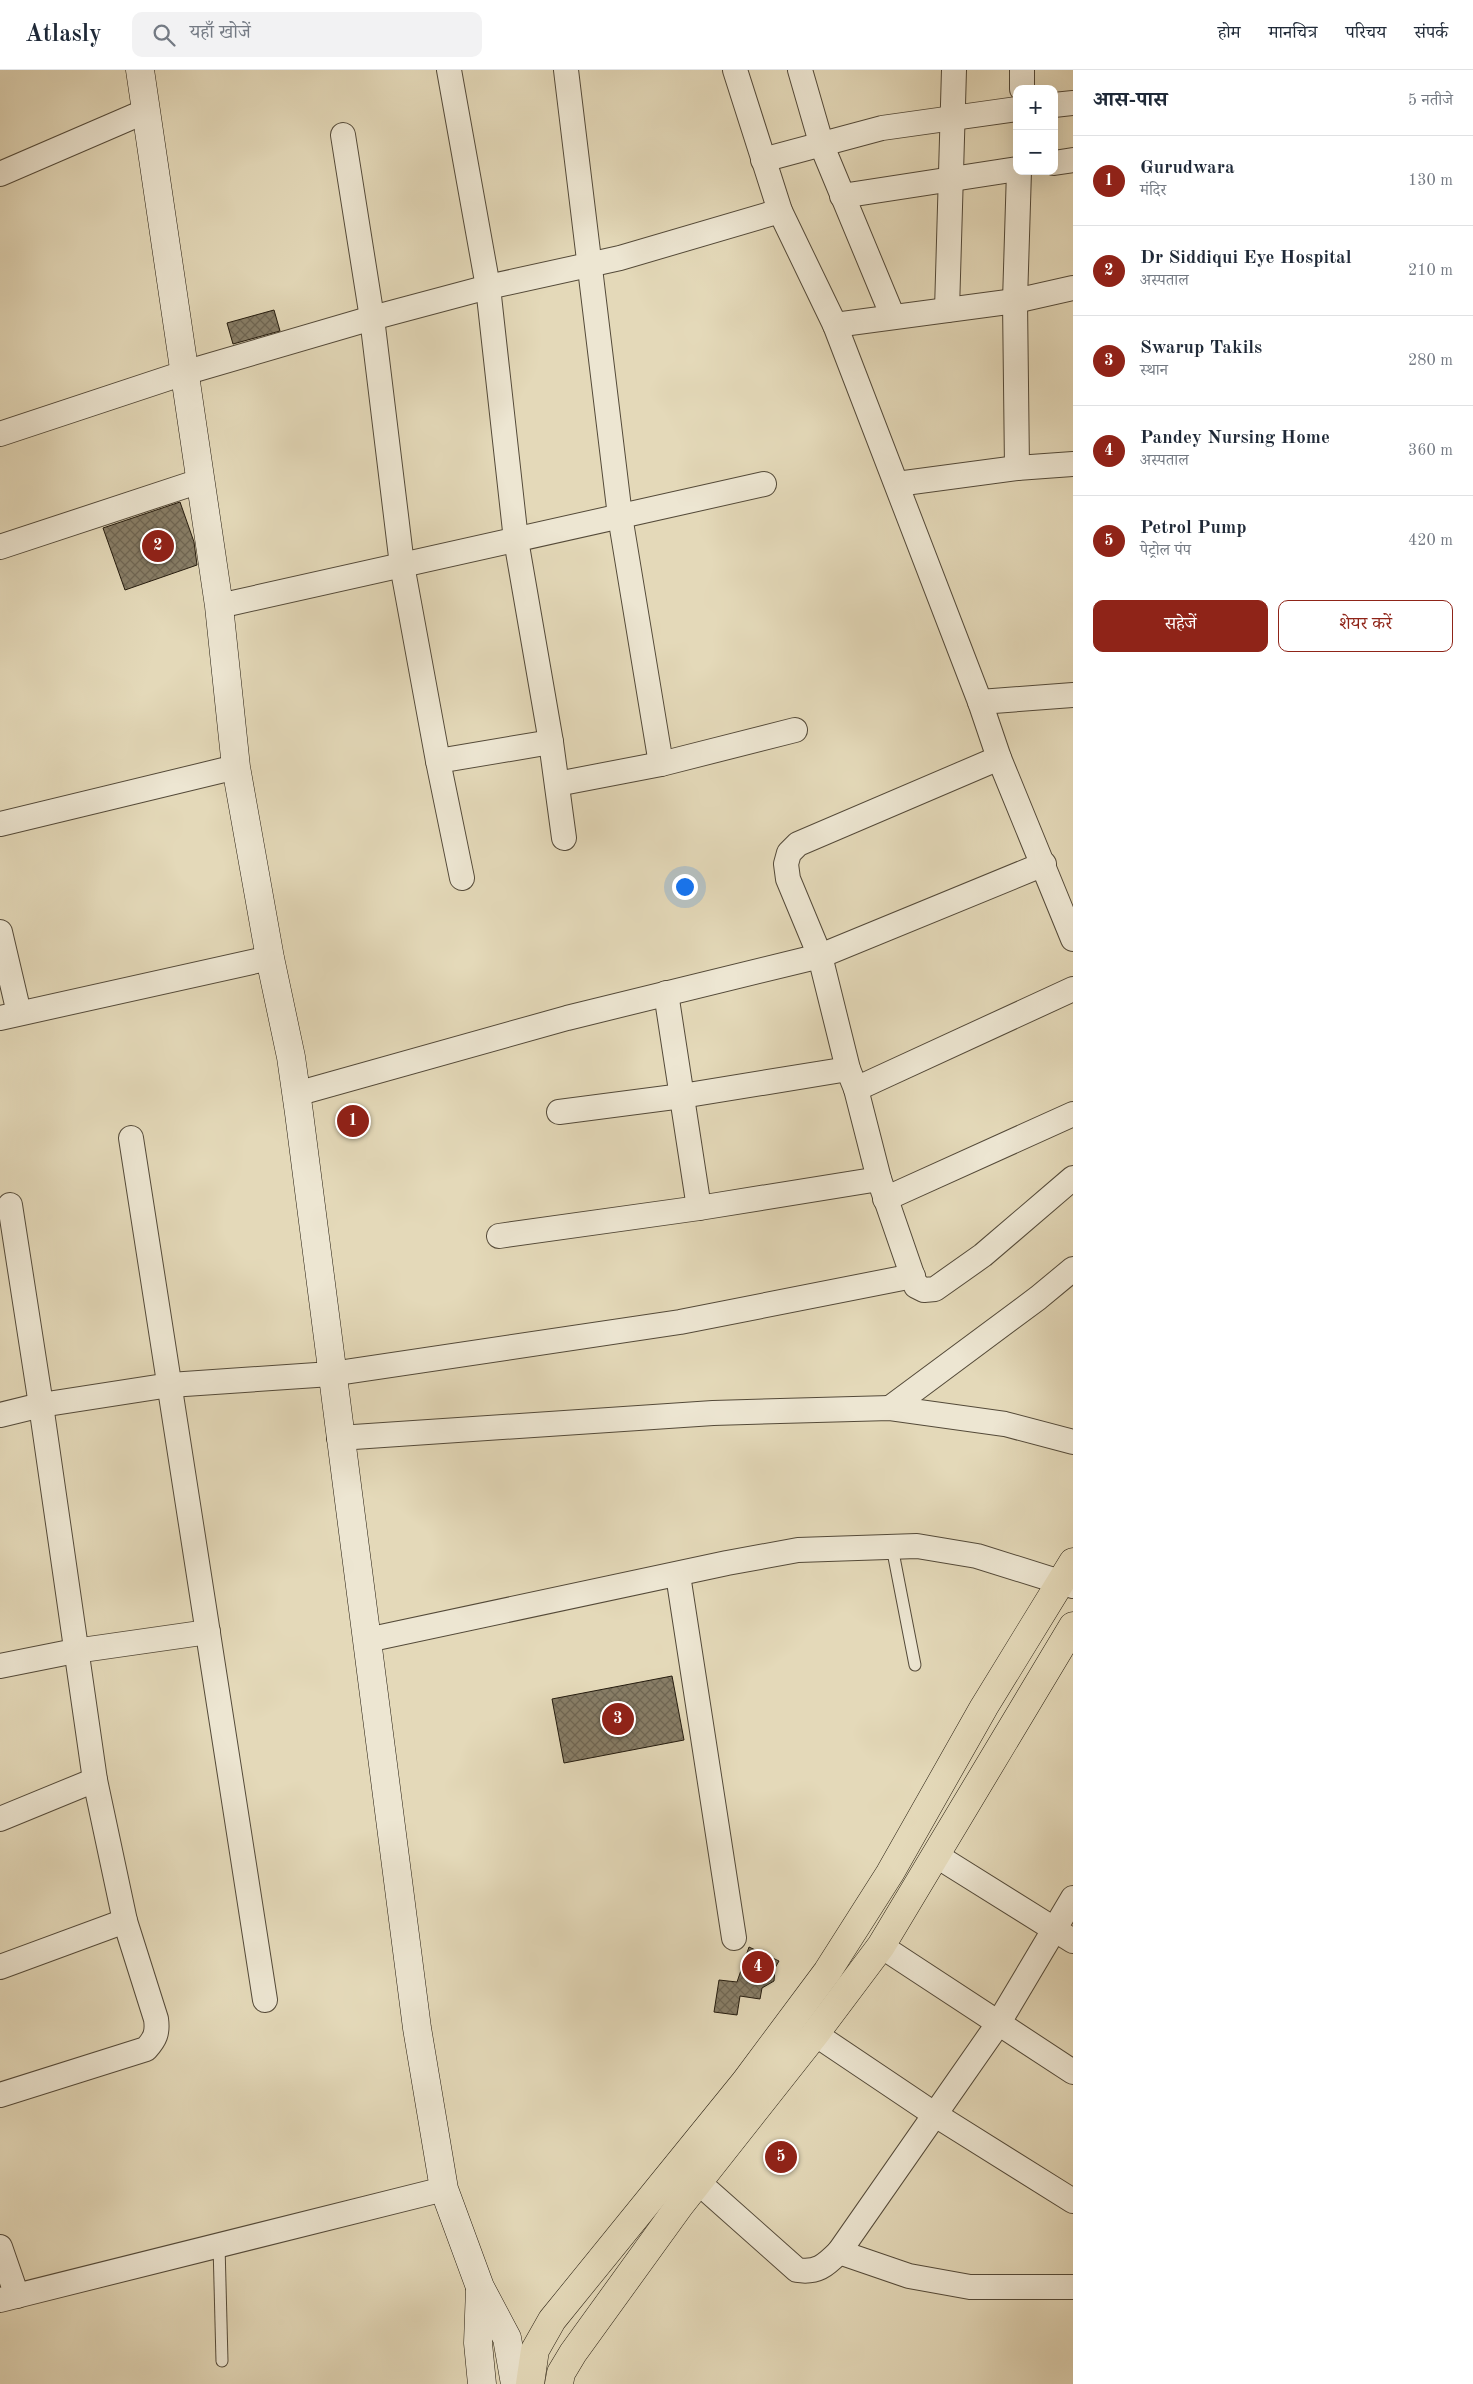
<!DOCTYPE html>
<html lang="hi">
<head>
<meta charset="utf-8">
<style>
	:root { --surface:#fff; --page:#f2f2f3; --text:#1f2937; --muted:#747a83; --line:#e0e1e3; --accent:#8f2418 }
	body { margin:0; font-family:"Old Standard TT","Noto Serif Devanagari",serif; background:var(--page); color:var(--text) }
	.controls { position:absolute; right:15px; top:15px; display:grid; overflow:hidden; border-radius:10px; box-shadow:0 5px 20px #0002 }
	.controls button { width:45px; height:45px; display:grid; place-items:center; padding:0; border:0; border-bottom:1px solid var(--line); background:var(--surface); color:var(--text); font:25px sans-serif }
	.you { position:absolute; left:684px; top:816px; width:18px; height:18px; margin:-12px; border:4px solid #fff; border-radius:50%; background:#1a73e8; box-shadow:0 0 0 8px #1a73e833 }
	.badge { display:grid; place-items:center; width:32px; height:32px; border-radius:50%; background:var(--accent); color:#fff; font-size:16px; font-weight:700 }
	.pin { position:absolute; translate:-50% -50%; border:2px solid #fff; box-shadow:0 1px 5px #0006 }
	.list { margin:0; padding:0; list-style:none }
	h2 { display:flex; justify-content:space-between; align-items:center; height:65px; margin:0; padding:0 20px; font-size:21px }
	h2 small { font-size:16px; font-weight:400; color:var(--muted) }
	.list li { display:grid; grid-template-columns:32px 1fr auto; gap:15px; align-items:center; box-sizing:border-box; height:90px; padding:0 20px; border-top:1px solid var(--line) }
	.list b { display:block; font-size:19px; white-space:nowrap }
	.list p { margin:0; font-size:16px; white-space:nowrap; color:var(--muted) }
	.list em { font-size:16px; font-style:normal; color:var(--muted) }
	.actions { display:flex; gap:10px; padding:15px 20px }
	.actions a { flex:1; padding:11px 0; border:1px solid var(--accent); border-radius:10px; text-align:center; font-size:18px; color:var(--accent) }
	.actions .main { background:var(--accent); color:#fff }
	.icon { flex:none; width:28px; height:28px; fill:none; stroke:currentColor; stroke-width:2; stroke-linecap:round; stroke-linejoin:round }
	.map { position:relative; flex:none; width:1073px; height:2314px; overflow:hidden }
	header { display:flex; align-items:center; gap:30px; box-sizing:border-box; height:70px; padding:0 25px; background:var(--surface); border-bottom:1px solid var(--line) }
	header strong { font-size:24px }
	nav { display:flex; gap:28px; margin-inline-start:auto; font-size:18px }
	.search { width:350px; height:45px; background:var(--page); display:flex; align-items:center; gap:12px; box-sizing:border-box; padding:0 18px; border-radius:10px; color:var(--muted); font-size:19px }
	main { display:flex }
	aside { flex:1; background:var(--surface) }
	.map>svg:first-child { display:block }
</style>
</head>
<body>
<header>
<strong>Atlasly</strong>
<div class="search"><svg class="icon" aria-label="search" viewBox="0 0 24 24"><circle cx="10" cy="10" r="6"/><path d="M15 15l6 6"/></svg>यहाँ खोजें</div>
<nav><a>होम</a><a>मानचित्र</a><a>परिचय</a><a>संपर्क</a></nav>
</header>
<main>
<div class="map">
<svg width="1073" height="2314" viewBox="0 0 1073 2314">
	<defs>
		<pattern id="building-cross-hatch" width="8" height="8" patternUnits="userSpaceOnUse" patternTransform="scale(1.25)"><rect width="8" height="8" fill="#887e67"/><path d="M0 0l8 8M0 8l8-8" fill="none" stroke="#6f6653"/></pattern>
	</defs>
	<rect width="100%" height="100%" fill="#e4d9b9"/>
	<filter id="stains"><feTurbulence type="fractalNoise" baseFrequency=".004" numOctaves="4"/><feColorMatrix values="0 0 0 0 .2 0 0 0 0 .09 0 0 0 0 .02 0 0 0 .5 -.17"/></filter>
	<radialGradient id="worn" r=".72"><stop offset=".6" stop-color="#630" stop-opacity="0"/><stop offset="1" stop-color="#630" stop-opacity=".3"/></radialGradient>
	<!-- building -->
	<g fill="url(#building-cross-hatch)" stroke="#241b0e">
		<polygon points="274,240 280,261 233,274 227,253"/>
		<polygon points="180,432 194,472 197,495 125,520 103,458"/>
		<polygon points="672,1606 684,1670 564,1693 552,1629"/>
		<polygon points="749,1877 779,1891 775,1898 774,1911 762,1918 760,1929 740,1926 737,1945 714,1942 719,1910 737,1912"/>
	</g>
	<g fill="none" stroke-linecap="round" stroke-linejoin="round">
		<defs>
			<g id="lane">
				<polyline points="892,1477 915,1595"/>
				<polyline points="219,2175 222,2291"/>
			</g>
			<g id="street">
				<polyline points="449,0 488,217 516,470 551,672 564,768"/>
				<polyline points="566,0 620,446 661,694"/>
				<polyline points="735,0 780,141 835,255 980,632 999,688 1073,869"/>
				<polyline points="800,0 822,76 893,247"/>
				<polyline points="1022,19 1022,0"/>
				<polyline points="1054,35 1073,33"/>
				<polyline points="343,65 372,248 402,495 438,691 462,808"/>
				<polyline points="763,90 882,58 1017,39"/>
				<polyline points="1054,93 1073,90"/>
				<polyline points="0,104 146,41"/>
				<polyline points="842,126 1017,99"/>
				<polyline points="947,240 954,0"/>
				<polyline points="835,255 1015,231 1073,218"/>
				<polyline points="0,364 184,303 372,248 488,217 620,188 780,141"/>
				<polyline points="1017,398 1015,231 1019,101"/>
				<polyline points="897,414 1017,398 1073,394"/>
				<polyline points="0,477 200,411"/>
				<polyline points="219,536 764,414"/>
				<polyline points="980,632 1073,625"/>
				<polyline points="999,688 798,774 789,783 786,794 788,809 820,886 848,999 856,1019 879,1109 916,1216 924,1220 935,1219 983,1185 1073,1108"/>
				<polyline points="438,691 551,672"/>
				<polyline points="557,714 661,694 795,660"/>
				<polyline points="0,754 236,697"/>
				<polyline points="0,862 19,943"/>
				<polyline points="666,923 699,1138"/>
				<polyline points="0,948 270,888"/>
				<polyline points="856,1019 1073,919"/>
				<polyline points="296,1024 567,948 820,886 1044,794"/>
				<polyline points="559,1042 682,1026 848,999"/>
				<polyline points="131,1068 265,1930"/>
				<polyline points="885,1129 1073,1044"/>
				<polyline points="499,1166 699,1138 879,1109"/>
				<polyline points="890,1338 1038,1228 1073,1199"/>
				<polyline points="0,1345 41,1335 170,1315 331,1304 680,1252 913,1206"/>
				<polyline points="339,1368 713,1343 890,1338 1005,1354 1073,1372"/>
				<polyline points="678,1505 734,1868"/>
				<polyline points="367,1570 727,1493 798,1480 917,1476 977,1486 1073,1516"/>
				<polyline points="0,1596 75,1581 208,1562"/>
				<polyline points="0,1749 95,1710"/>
				<polyline points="937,1786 1073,1871"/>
				<polyline points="881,1876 1073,2002"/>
				<polyline points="0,1897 125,1851"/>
				<polyline points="815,1964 934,2044 1073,2131"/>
				<path d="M 0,2025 L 146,1979 C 155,1969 158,1963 156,1949 L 125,1851 L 95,1710 L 41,1335 L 10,1135"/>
				<path d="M 698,2112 L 797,2200 C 817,2203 825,2196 839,2182 L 998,1954 L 1073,1828"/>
				<polyline points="0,2177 17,2226"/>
				<polyline points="839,2182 909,2206 970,2217 1073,2217"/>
				<polyline points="0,2230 444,2119"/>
			</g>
			<g id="secondary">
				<polyline points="140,0 219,536 236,697 270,888 291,987 299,1043 417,1958 444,2119 480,2217 507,2268 515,2314"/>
				<polyline points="480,2218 478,2273 482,2314"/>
			</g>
			<g id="primary">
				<polyline points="530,2314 535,2280 552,2250 745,2012 827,1902 890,1803 984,1637 1073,1492"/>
				<polyline points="559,2314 561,2303 573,2283 680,2135 815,1964 881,1876 1073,1556"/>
			</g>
		</defs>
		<!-- lane casing -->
		<use href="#lane" stroke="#544a39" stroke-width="13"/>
		<!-- street casing -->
		<use href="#street" stroke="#544a39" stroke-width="26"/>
		<!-- secondary casing -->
		<use href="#secondary" stroke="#241b0e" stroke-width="29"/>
		<!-- primary casing -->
		<use href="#primary" stroke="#241b0e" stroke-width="29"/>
		<!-- lane -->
		<use href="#lane" stroke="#ede6d2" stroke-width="11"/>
		<!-- street -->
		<use href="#street" stroke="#ede6d2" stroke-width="24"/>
		<!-- secondary -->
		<use href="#secondary" stroke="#ede6d2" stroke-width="28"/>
		<!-- primary -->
		<use href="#primary" stroke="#e4d9b9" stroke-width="28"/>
	</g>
	<rect width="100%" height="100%" filter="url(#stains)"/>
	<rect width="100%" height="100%" fill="url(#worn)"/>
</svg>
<div class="controls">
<button>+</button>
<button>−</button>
</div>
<div class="you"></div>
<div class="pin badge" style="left:353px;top:1051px">1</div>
<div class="pin badge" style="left:158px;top:476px">2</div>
<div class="pin badge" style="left:618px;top:1649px">3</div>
<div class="pin badge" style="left:758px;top:1897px">4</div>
<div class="pin badge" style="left:781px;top:2087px">5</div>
</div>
<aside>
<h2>आस-पास<small>5 नतीजे</small></h2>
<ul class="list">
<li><span class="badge">1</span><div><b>Gurudwara</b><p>मंदिर</p></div><em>130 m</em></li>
<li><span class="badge">2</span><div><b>Dr Siddiqui Eye Hospital</b><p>अस्पताल</p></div><em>210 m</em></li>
<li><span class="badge">3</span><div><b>Swarup Takils</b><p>स्थान</p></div><em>280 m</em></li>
<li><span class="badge">4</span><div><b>Pandey Nursing Home</b><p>अस्पताल</p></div><em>360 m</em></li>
<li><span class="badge">5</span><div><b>Petrol Pump</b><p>पेट्रोल पंप</p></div><em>420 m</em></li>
</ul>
<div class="actions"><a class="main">सहेजें</a><a>शेयर करें</a></div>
</aside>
</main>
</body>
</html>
